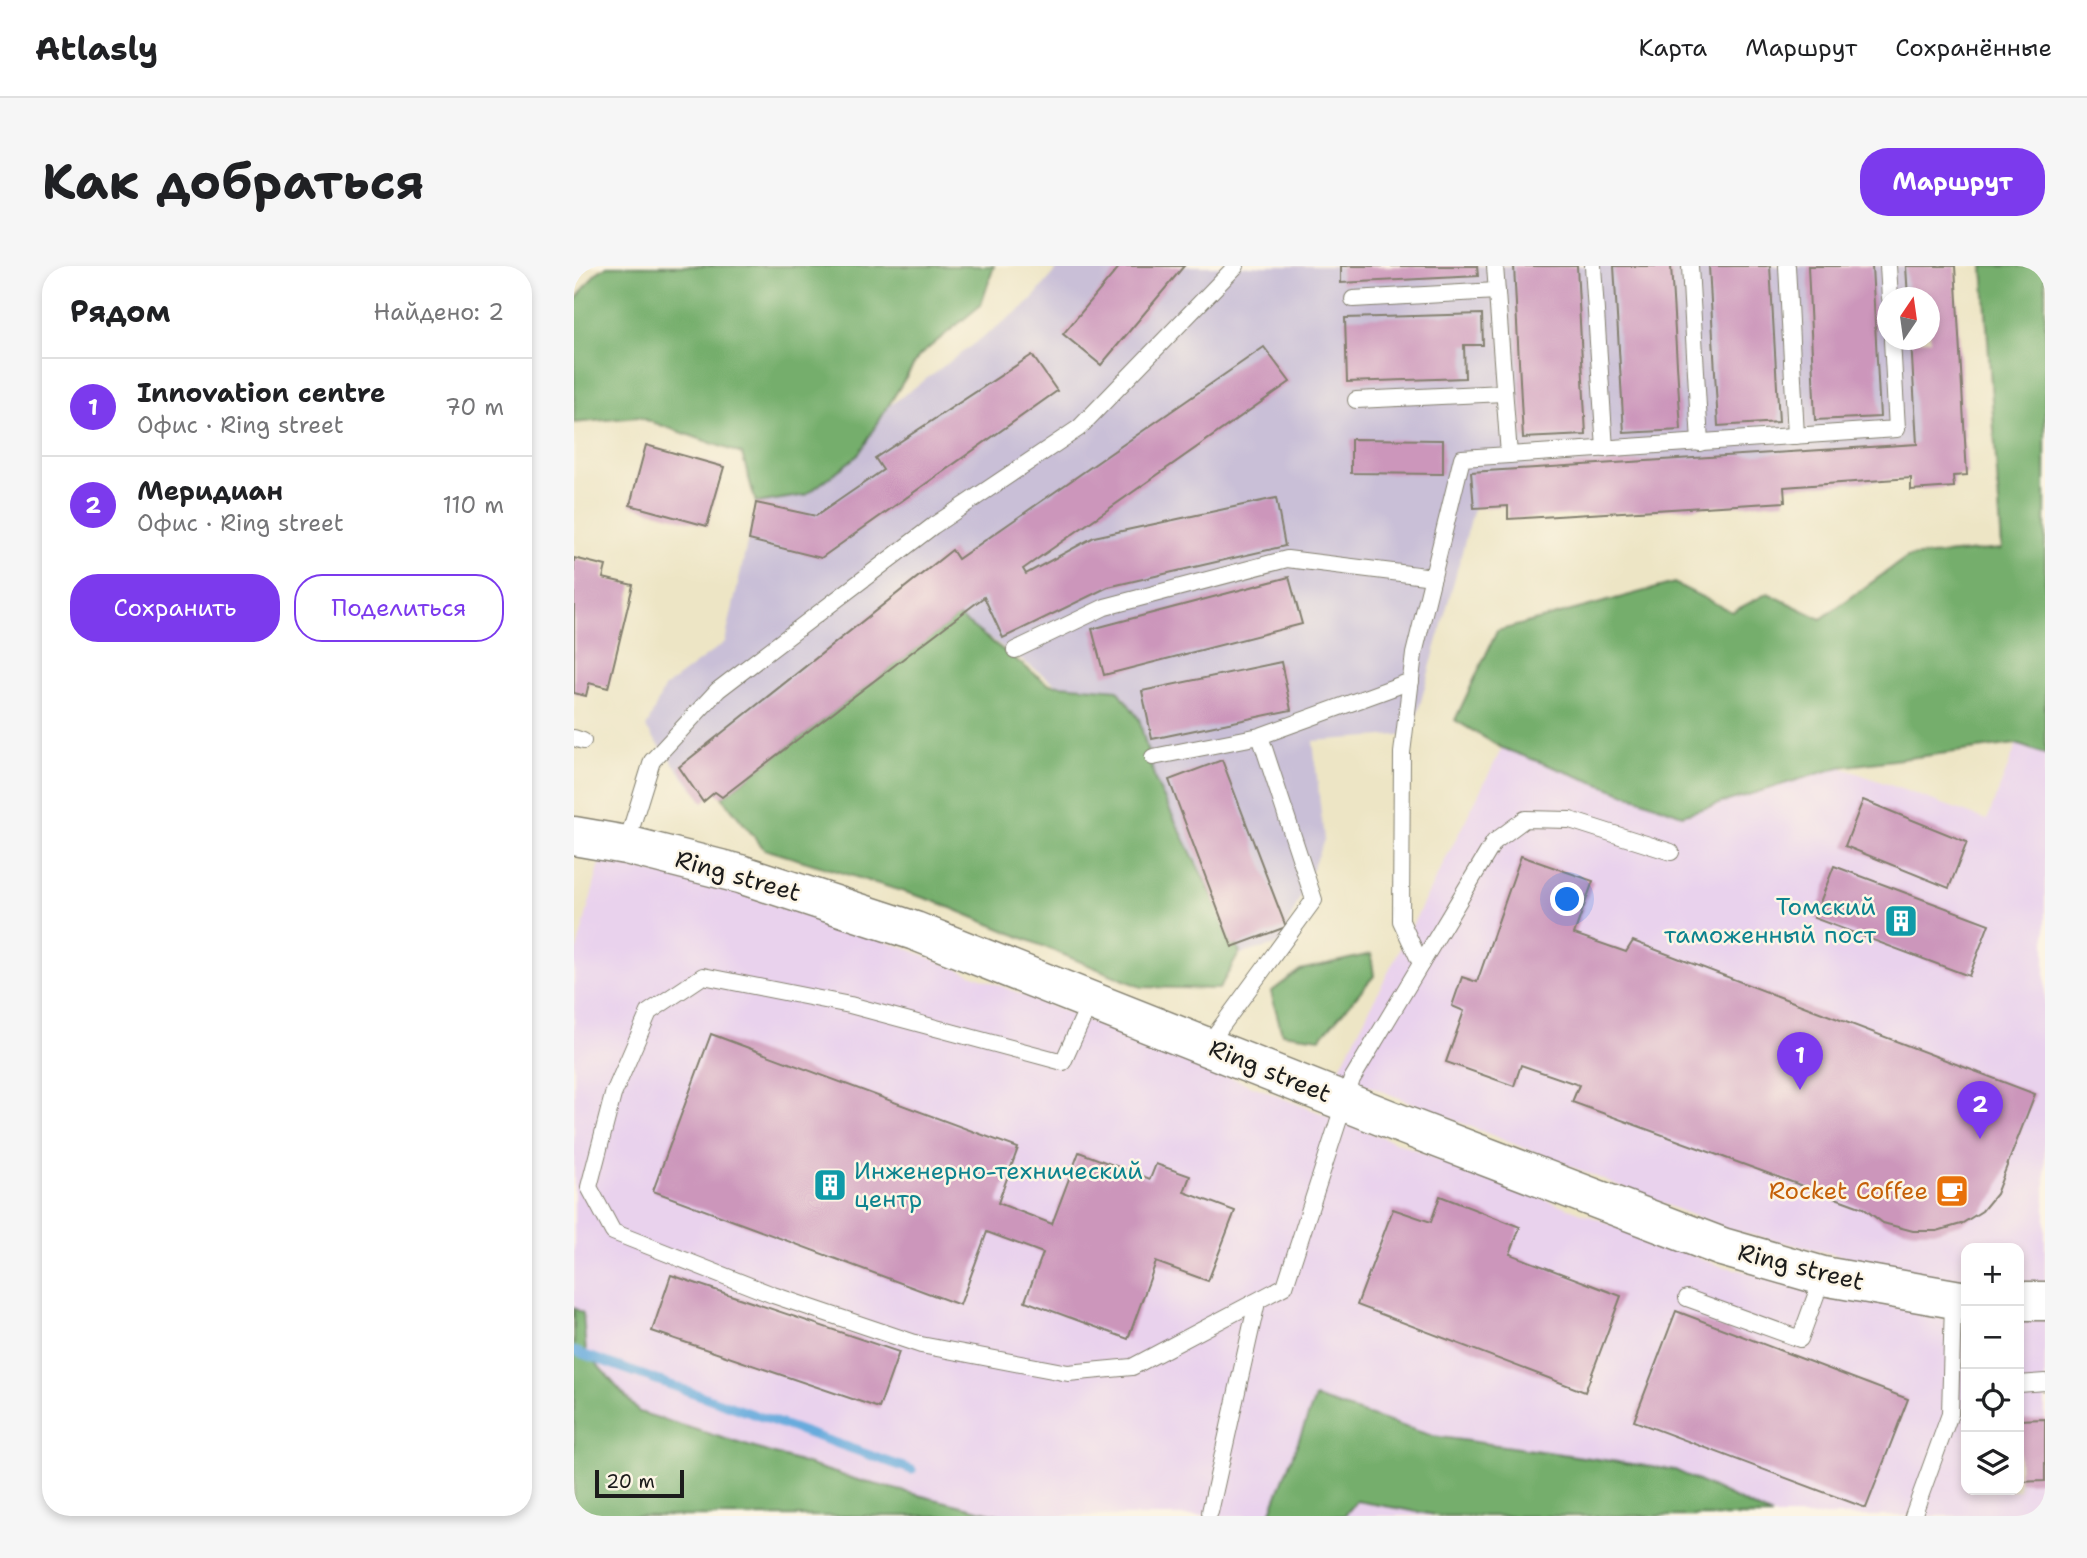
<!DOCTYPE html>
<html lang="ru">
<head>
<meta charset="utf-8">
<style>
	:root { --surface:#fff; --page:#f6f6f6; --text:#202124; --muted:#757577; --line:#e0e0e0; --accent:#7c3aed }
	body { margin:0; font-family:"Shantell Sans",sans-serif; background:var(--page); color:var(--text) }
	.controls { position:absolute; right:21px; bottom:21px; display:grid; overflow:hidden; border-radius:14px; box-shadow:0 4px 10px #0003 }
	.controls button { width:63px; height:63px; display:grid; place-items:center; padding:0; border:0; border-bottom:2px solid var(--line); background:var(--surface); color:var(--text); font:35px sans-serif }
	.compass { position:absolute; left:1303px; top:21px; width:63px; height:63px; border-radius:50%; background:var(--surface); box-shadow:0 4px 10px #0003; rotate:13deg }
	.scale { position:absolute; left:21px; bottom:18px; width:89px; box-sizing:border-box; padding-left:7px; border:4px solid #1c1c1c; border-top:0; font-size:19px; line-height:24px; white-space:nowrap; color:#1c1c1c; -webkit-text-stroke:5px #fcf5e5; paint-order:stroke }
	.you { position:absolute; left:994px; top:634px; width:24px; height:24px; margin:-18px; border:5px solid #fff; border-radius:50%; background:#1a73e8; box-shadow:0 0 0 10px #1a73e833 }
	.badge { display:grid; place-items:center; width:46px; height:46px; border-radius:50%; background:var(--accent); color:#fff; font-size:23px; font-weight:700 }
	.pin { position:absolute; translate:-50% -58px; filter:drop-shadow(0 2px 4px #0008) }
	.pin::after { content:''; position:absolute; top:37px; width:24px; height:21px; background:inherit; clip-path:polygon(0 0,100% 0,50% 100%) }
	.list { margin:0; padding:0; list-style:none }
	h2 { display:flex; justify-content:space-between; align-items:center; height:91px; margin:0; padding:0 28px; font-size:30px }
	h2 small { font-size:23px; font-weight:400; color:var(--muted) }
	.list li { display:grid; grid-template-columns:46px 1fr auto; gap:21px; align-items:center; box-sizing:border-box; height:98px; padding:0 28px; border-top:2px solid var(--line) }
	.list b { display:block; font-size:26px; white-space:nowrap }
	.list p { margin:0; font-size:23px; white-space:nowrap; color:var(--muted) }
	.list em { font-size:23px; font-style:normal; color:var(--muted) }
	.actions { display:flex; gap:14px; padding:21px 28px }
	.actions a { flex:1; padding:16px 0; border:2px solid var(--accent); border-radius:28px; text-align:center; font-size:24px; color:var(--accent) }
	.actions .main { background:var(--accent); color:#fff }
	.icon { flex:none; width:38px; height:38px; fill:none; stroke:currentColor; stroke-width:2; stroke-linecap:round; stroke-linejoin:round }
	.map { position:relative; flex:none; width:1471px; height:1250px; overflow:hidden; border-radius:28px }
	header { display:flex; align-items:center; gap:42px; box-sizing:border-box; height:98px; padding:0 35px; background:var(--surface); border-bottom:2px solid var(--line) }
	header strong { font-size:33px }
	nav { display:flex; gap:38px; margin-inline-start:auto; font-size:24px }
	.intro { display:flex; align-items:center; justify-content:space-between; box-sizing:border-box; height:168px; padding:0 42px }
	h1 { margin:0; font-size:49px }
	.button { padding:18px 32px; border-radius:28px; background:var(--accent); color:#fff; font-size:24px; font-weight:700 }
	main { display:flex; gap:42px; padding:0 42px }
	aside { flex:1; background:var(--surface); border-radius:28px; box-shadow:0 4px 10px #0003 }
	.map>svg:first-child { display:block }
</style>
</head>
<body>
<header>
<strong>Atlasly</strong>
<nav><a>Карта</a><a>Маршрут</a><a>Сохранённые</a></nav>
</header>
<div class="intro"><h1>Как добраться</h1><a class="button">Маршрут</a></div>
<main>
<aside>
<h2>Рядом<small>Найдено: 2</small></h2>
<ul class="list">
<li><span class="badge">1</span><div><b>Innovation centre</b><p>Офис · Ring street</p></div><em>70 m</em></li>
<li><span class="badge">2</span><div><b>Меридиан</b><p>Офис · Ring street</p></div><em>110 m</em></li>
</ul>
<div class="actions"><a class="main">Сохранить</a><a>Поделиться</a></div>
</aside>
<div class="map">
<svg width="1471" height="1250" viewBox="0 0 1471 1250">
	<rect width="100%" height="100%" fill="#fcf5e5"/>
	<filter id="ink" filterUnits="userSpaceOnUse"><feTurbulence type="fractalNoise" baseFrequency=".0143" numOctaves="2"/><feDisplacementMap in="SourceGraphic" scale="14" xChannelSelector="R" yChannelSelector="G"/><feConvolveMatrix kernelMatrix="1 2 1 2 8 2 1 2 1" color-interpolation-filters="sRGB"/></filter>
	<filter id="wash" filterUnits="userSpaceOnUse"><feTurbulence type="fractalNoise" baseFrequency=".00686" numOctaves="4" result="noise"/><feDisplacementMap in="SourceGraphic" scale="28" xChannelSelector="R" yChannelSelector="G"/><feGaussianBlur stdDeviation="1.57" result="paint"/><feColorMatrix in="noise" values="0 0 0 0 0 0 0 0 0 0 0 0 0 0 0 0 0 1.4 0 .05"/><feComposite in="paint" operator="in"/></filter>
	<g filter="url(#wash)">
		<rect width="100%" height="100%" fill="#ede5c5"/>
		<!-- built -->
		<g fill="#e9d2ed">
			<polygon points="1409,0 1471,0 1471,1016 1445,1016 1445,982 1392,982 1392,1017 1382,1017 1152,963 763,807 928,482 1108,549 1266,501 1413,554 1443,478"/>
			<polygon points="27,593 160,626 329,681 774,858 1144,999 1376,1054 1392,1054 1392,1224 1445,1224 1445,1054 1471,1054 1471,1250 0,1250 0,695"/>
		</g>
		<!-- industrial -->
		<path fill="#c9bfd7" fill-rule="evenodd" d="M 486,0 L 1381,0 L 1380,221 L 1337,224 L 1336,213 L 1210,221 L 1211,236 L 934,253 L 933,240 L 900,242 L 838,468 L 739,475 L 750,574 L 706,678 L 663,689 L 554,468 L 384,350 L 148,531 L 141,526 L 129,536 L 72,462 L 90,422 L 151,376 L 182,237 L 232,229 L 284,189 L 311,143 L 454,38 ZM 1314,32 L 1356,32 L 1356,74 L 1314,74 Z"/>
		<!-- forest -->
		<g fill="#75ae6c" stroke="#486544" stroke-width="2">
			<polygon points="33,0 420,0 407,39 345,90 284,189 232,229 182,237 168,188 64,151 0,157 0,36 21,8"/>
			<polygon points="1409,0 1471,0 1471,488 1442,478 1266,501 1108,549 928,482 881,454 923,365 1100,317 1158,346 1194,327 1247,353 1333,291 1428,283"/>
			<polygon points="384,350 474,418 544,424 565,453 581,514 666,686 645,723 567,721 360,635 190,583 148,531"/>
			<polygon points="797,688 800,710 746,772 708,767 697,726 726,704"/>
			<polygon points="0,1042 9,1047 12,1086 65,1146 284,1214 429,1250 0,1250"/>
			<polygon points="741,1132 859,1170 1101,1204 1198,1250 866,1250 783,1235 770,1250 695,1250"/>
		</g>
		<g fill="none" stroke-linecap="round" stroke-linejoin="round">
			<!-- stream -->
			<polyline stroke="#68abdd" stroke-width="9" points="0,1085 338,1204"/>
		</g>
		<g id="blocks">
			<!-- building -->
			<g fill="#cc96bb">
				<polygon points="546,0 610,0 527,99 489,68"/>
				<polygon points="767,0 903,0 904,10 767,17"/>
				<polygon points="940,0 1003,0 1012,169 949,172"/>
				<polygon points="1040,0 1097,0 1107,164 1050,167"/>
				<polygon points="1135,0 1196,0 1205,156 1144,160"/>
				<polygon points="1234,0 1298,0 1306,151 1241,154"/>
				<polygon points="1332,0 1381,0 1393,209 1379,210 1380,221 1337,224 1337,212 1210,221 1211,236 934,253 934,240 900,242 897,206 1343,178 1337,74 1356,74 1356,32 1334,32"/>
				<polygon points="908,48 909,79 890,79 891,112 773,116 771,52"/>
				<polygon points="690,81 716,116 449,303 452,308 520,271 702,232 711,280 534,321 429,372 410,331 148,531 141,526 129,536 105,501 378,284 384,293"/>
				<polygon points="458,89 483,125 247,292 175,274 182,237 242,250 309,204 301,192"/>
				<polygon points="777,173 869,174 869,208 777,207"/>
				<polygon points="72,179 150,201 133,260 56,239"/>
				<polygon points="0,292 32,300 29,312 59,319 34,422 15,417 12,430 0,427"/>
				<polygon points="715,311 728,358 530,409 518,363"/>
				<polygon points="707,396 717,444 578,473 568,425"/>
				<polygon points="648,494 712,661 658,681 595,514"/>
				<polygon points="1289,534 1393,576 1375,622 1271,580"/>
				<polygon points="947,590 1019,615 1000,668 1052,686 1059,675 1461,828 1422,928 1408,945 1387,958 1363,965 1339,965 1309,957 1289,942 998,836 1005,819 947,799 940,820 872,796 890,745 878,740 888,711 903,716"/>
				<polygon points="1260,600 1415,658 1395,710 1240,652"/>
				<polygon points="137,768 444,882 424,937 478,958 505,886 576,913 582,898 616,910 610,926 661,945 634,1015 582,996 554,1073 451,1035 469,987 413,966 386,1039 79,925"/>
				<polygon points="866,930 946,961 936,988 1047,1030 1011,1126 783,1039 819,943 857,956"/>
				<polygon points="97,1009 325,1086 305,1142 78,1065"/>
				<polygon points="1102,1045 1334,1133 1292,1242 1060,1155"/>
				<polygon points="1471,1153 1471,1215 1445,1216 1445,1154"/>
			</g>
		</g>
	</g>
	<g filter="url(#ink)">
		<use href="#blocks" fill-opacity="0" stroke="#848070" stroke-width="2"/>
		<g fill="none" stroke-linecap="round" stroke-linejoin="round">
			<defs>
				<g id="service">
					<polyline points="921,0 935,189 1323,163 1318,74"/>
					<polyline points="1019,0 1031,183"/>
					<polyline points="1116,0 1126,177"/>
					<polyline points="1213,0 1222,170"/>
					<polyline points="1314,0 1316,32"/>
					<polyline points="779,33 923,25"/>
					<polyline points="782,134 930,127"/>
					<polyline points="441,384 531,341 713,293 859,311"/>
					<polyline points="0,472 9,475"/>
					<polyline points="579,491 686,470 837,415"/>
					<polyline points="52,579 78,495 144,424 359,260 505,162 662,0"/>
					<polyline points="847,698 827,655 828,487 840,388 888,192 935,189"/>
					<polyline points="517,734 489,796 276,739 129,710 75,746 39,829 15,921 39,966 199,1029 347,1079 494,1107 558,1101 711,1020 778,813 920,576 951,553 996,554 1097,586"/>
					<polyline points="633,780 740,634 686,470"/>
					<polyline points="1113,1032 1226,1073 1249,1010"/>
					<polyline points="1445,1118 1471,1116"/>
					<polyline points="636,1246 683,1036"/>
					<polyline points="1339,1250 1376,1148 1379,1035"/>
				</g>
				<g id="tertiary">
					<polyline points="0,570 52,579 166,608 341,665 832,860 1148,981 1249,1010 1392,1035"/>
					<polyline points="1445,1035 1471,1035"/>
				</g>
			</defs>
			<!-- service casing -->
			<use href="#service" stroke="#848070" stroke-width="18"/>
			<!-- tertiary casing -->
			<use href="#tertiary" stroke="#848070" stroke-width="41"/>
			<!-- service -->
			<use href="#service" stroke="#fff" stroke-width="16"/>
			<!-- tertiary -->
			<use href="#tertiary" stroke="#fff" stroke-width="38"/>
		</g>
	</g>
	<!-- icons -->
	<defs>
		<symbol id="building-square" viewBox="-11 -11 22 22"><rect x="-9" y="-9" width="18" height="18" rx="4" fill="#0f9aa8" stroke="#fcf5e5"/><path d="M-4-6H4V6H1V3H-1V6H-4ZM-2.5-4.3h1.7v1.8h-1.7ZM.8-4.3h1.7v1.8H.8ZM-2.5-1h1.7V.8h-1.7ZM.8-1h1.7V.8H.8Z" fill="#fff"/></symbol>
		<symbol id="cafe-square" viewBox="-11 -11 22 22"><rect x="-9" y="-9" width="18" height="18" rx="4" fill="#e8710a" stroke="#fcf5e5"/><path d="M-5.5-4.5H6V0H3Q3 3.5 0 3.5H-2.5Q-5.5 3.5-5.5 0ZM3-3.2v2h1.7v-2ZM-6 4.5H4V6H-6Z" fill="#fff"/></symbol>
	</defs>
	<g fill-rule="evenodd">
		<use href="#building-square" x="1308" y="636" width="38" height="38"/>
		<use href="#building-square" x="237" y="900" width="38" height="38"/>
		<use href="#cafe-square" x="1359" y="906" width="38" height="38"/>
	</g>
	<g text-anchor="middle" stroke-width="5" stroke-linejoin="round" paint-order="stroke">
		<!-- street labels -->
		<g font-size="24" fill="#1c1c1c" stroke="#fcf5e5">
			<text transform="translate(164 610) rotate(16)" y="8">Ring street</text>
			<text transform="translate(696 805) rotate(22)" y="8">Ring street</text>
			<text transform="translate(1227 1001) rotate(14)" y="8">Ring street</text>
		</g>
		<!-- culture labels -->
		<g font-size="24" fill="#0d838f" stroke="#fcf5e5" text-anchor="end">
			<text x="1302" y="649">Томский<tspan x="1302" dy="28">таможенный пост</tspan></text>
			<text x="280" y="913" text-anchor="start">Инженерно-технический<tspan x="280" dy="28">центр</tspan></text>
		</g>
		<!-- food labels -->
		<g font-size="24" fill="#c56008" stroke="#fcf5e5" text-anchor="end">
			<text x="1354" y="933">Rocket Coffee</text>
		</g>
	</g>
</svg>
<div class="controls">
<button>+</button>
<button>−</button>
<button><svg class="icon" aria-label="locate" viewBox="0 0 24 24"><circle cx="12" cy="12" r="6"/><path d="M12 2v4M12 18v4M2 12h4M18 12h4"/></svg></button>
<button><svg class="icon" aria-label="layers" viewBox="0 0 24 24"><path d="M12 4l9 5-9 5-9-5zM3 14l9 5 9-5"/></svg></button>
</div>
<svg class="compass" viewBox="-18 -18 36 36"><path d="M0-13l5 13h-10z" fill="#e53935"/><path d="M0 13l5-13h-10z" fill="#757577"/></svg>
<div class="scale">20 m</div>
<div class="you"></div>
<div class="pin badge" style="left:1226px;top:824px">1</div>
<div class="pin badge" style="left:1406px;top:873px">2</div>
</div>
</main>
</body>
</html>
